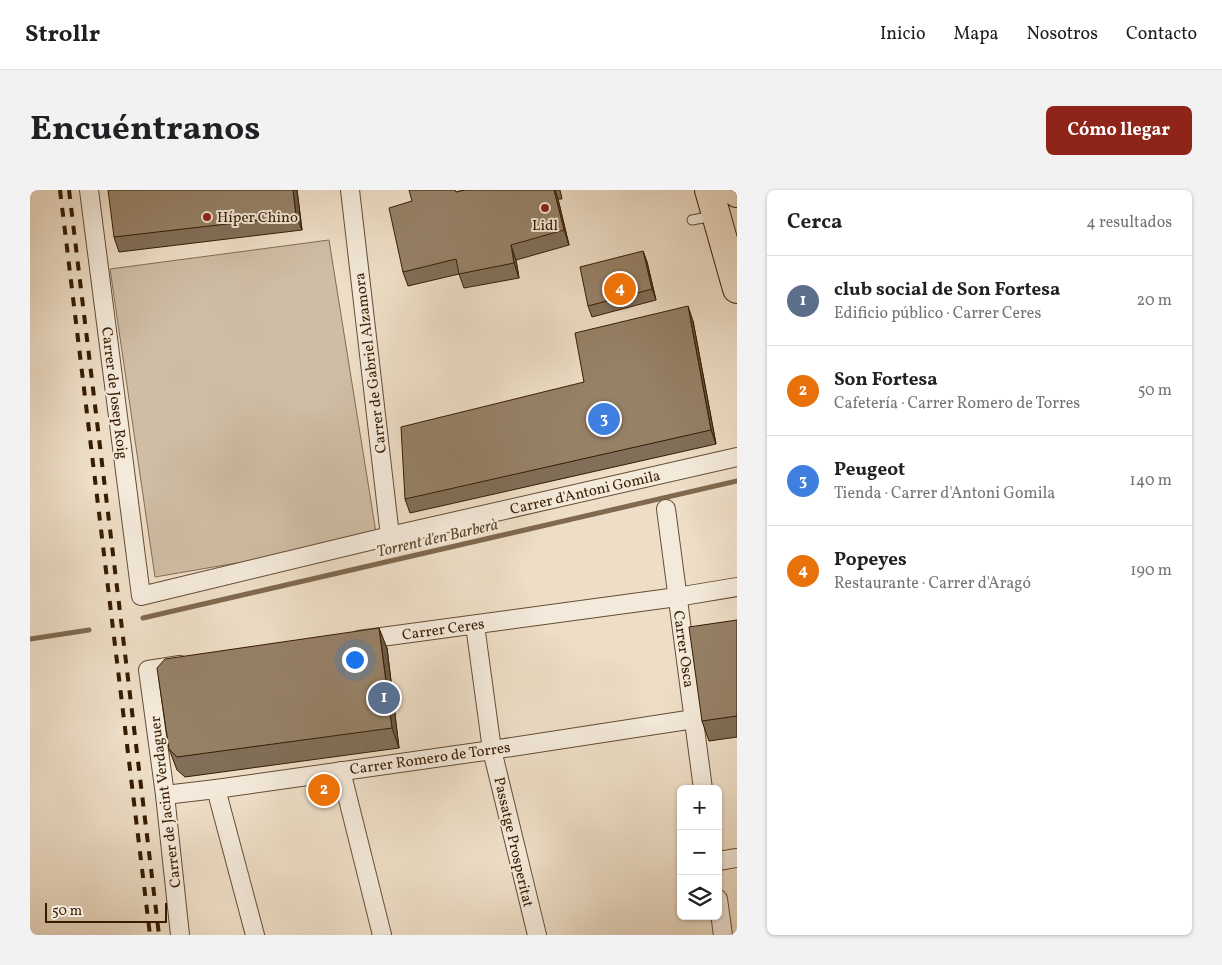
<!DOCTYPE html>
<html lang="es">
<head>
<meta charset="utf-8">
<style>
	:root { --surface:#fff; --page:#f2f2f2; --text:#202124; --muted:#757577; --line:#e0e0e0; --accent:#8f2418 }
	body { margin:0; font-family:Vollkorn,serif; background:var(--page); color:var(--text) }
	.controls { position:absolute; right:15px; bottom:15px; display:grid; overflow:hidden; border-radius:8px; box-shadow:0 1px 4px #0004 }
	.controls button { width:45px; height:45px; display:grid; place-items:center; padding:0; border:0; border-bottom:1px solid var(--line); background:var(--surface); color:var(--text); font:25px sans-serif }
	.scale { position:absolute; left:15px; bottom:12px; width:122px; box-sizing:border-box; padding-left:5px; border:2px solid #371c00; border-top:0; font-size:14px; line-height:18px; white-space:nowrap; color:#371c00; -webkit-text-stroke:4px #f4eadb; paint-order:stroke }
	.you { position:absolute; left:324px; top:469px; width:18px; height:18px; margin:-12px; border:4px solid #fff; border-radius:50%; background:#1a73e8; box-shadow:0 0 0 8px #1a73e833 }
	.badge { display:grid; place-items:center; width:32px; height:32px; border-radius:50%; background:var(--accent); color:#fff; font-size:16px; font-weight:700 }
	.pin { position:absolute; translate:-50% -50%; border:2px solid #fff; box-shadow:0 1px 5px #0006 }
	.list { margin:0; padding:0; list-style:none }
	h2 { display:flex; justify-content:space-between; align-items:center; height:65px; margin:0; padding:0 20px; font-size:21px }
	h2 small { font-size:16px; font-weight:400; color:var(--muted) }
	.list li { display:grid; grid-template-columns:32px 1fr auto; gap:15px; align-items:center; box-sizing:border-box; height:90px; padding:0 20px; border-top:1px solid var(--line) }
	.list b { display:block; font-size:19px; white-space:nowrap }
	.list p { margin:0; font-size:16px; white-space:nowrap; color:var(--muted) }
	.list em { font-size:16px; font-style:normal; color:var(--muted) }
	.icon { flex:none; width:28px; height:28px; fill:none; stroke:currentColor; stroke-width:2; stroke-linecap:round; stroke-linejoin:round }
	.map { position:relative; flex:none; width:707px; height:745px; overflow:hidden; border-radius:8px }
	header { display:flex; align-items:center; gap:30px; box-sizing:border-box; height:70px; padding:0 25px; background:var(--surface); border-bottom:1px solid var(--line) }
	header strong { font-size:24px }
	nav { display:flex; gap:28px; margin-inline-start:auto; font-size:18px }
	.intro { display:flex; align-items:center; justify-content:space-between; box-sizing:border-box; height:120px; padding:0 30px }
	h1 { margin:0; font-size:35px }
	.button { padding:12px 22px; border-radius:8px; background:var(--accent); color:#fff; font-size:18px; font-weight:700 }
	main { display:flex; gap:30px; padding:0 30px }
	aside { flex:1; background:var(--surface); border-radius:8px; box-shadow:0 1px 4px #0004 }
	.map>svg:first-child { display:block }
</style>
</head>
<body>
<header>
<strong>Strollr</strong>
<nav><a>Inicio</a><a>Mapa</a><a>Nosotros</a><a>Contacto</a></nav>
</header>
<div class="intro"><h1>Encuéntranos</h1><a class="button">Cómo llegar</a></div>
<main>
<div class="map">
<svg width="707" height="745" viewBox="0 0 707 745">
	<rect width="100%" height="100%" fill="#eedec7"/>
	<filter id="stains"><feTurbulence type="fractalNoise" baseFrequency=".004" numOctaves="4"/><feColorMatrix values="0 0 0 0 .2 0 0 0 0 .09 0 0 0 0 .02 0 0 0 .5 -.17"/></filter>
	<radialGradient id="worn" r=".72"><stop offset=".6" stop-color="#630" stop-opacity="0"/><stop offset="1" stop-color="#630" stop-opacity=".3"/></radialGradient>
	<!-- green -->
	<polygon fill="#cfbda5" stroke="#836c52" points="299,50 347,349 125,387 80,79"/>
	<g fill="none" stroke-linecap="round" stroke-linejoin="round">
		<!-- stream -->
		<g stroke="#80694f" stroke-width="5">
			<polyline points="113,428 707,291"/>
			<polyline points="0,449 59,440"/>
		</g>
		<defs>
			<polyline id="lane" points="662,30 683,26"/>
			<g id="street">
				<polyline points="59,0 111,406 360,346 707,267"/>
				<polyline points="320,0 360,346"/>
				<polyline points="636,319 673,599"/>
				<polyline points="445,435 462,560 507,745"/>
				<polyline points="329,450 647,407 707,397"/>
				<polyline points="150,475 118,480 135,605 150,745"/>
				<polyline points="311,581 352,745"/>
				<polyline points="186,599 225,745"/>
				<polyline points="135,605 186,599 462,560 664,529"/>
				<polyline points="688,671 707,668"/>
				<polyline points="688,709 693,745"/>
			</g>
			<g id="primary">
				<polyline points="679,0 707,99"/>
				<polyline points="706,0 707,3"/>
			</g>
		</defs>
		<!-- lane casing -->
		<use href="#lane" stroke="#654c32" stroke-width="11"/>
		<!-- street casing -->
		<use href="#street" stroke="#654c32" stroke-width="20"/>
		<!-- primary casing -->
		<use href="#primary" stroke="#371c00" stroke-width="30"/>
		<!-- lane -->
		<use href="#lane" stroke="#f4eadb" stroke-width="9"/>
		<!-- street -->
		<use href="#street" stroke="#f4eadb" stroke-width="18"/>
		<!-- primary -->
		<use href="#primary" stroke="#eedec7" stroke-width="28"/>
		<!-- rail -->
		<g stroke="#371c00" stroke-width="4" stroke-dasharray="9 9" stroke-linecap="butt">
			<polyline points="30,0 120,745"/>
			<polyline points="39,0 129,745"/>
		</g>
	</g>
	<!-- wall -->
	<g fill="#816f59" stroke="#371c00">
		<polygon points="267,0 272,40 89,62 84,47"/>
		<polygon points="435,0 530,0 532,9 528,9 539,55 486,70 489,88 434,98 429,84 378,96 373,82 382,11"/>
		<polygon points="613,61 617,72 626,110 562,127 558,116"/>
		<polygon points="663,131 686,254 380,323 375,309 554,192"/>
		<polygon points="707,430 707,547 679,551 672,531"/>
		<polygon points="357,458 369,558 155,587 147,580 139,559"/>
	</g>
	<!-- shaded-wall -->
	<g fill="#695a48" stroke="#371c00">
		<polygon points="263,0 267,0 272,40 266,26"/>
		<polygon points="524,0 525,0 528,9 539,55 534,40"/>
		<polygon points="481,55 486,70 489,88 484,73"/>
		<polygon points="613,61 617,72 626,110 622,99"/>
		<polygon points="658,116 663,131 686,254 681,240"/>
		<polygon points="349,438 357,458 369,558 362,538"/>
	</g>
	<!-- building -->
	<g fill="#968167" stroke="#371c00">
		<polygon points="78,0 263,0 266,26 84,47"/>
		<polygon points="379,0 425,0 426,2 435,0 524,0 534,40 481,55 484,73 429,84 426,69 373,82 359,18 382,11"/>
		<polygon points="613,61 622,99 558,116 550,77"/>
		<polygon points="658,116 681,240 375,309 371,237 554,192 545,143"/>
		<polygon points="707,430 707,526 672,531 659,437"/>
		<polygon points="349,438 362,538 147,567 139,559 127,478 135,469"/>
	</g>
	<!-- markers -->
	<g fill="#8f2418" stroke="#f4eadb" stroke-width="2">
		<circle cx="515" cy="18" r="5"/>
		<circle cx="177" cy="27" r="5"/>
	</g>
	<g text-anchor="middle" stroke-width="4" stroke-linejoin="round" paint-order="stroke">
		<!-- poi labels -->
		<g font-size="15" fill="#371c00" stroke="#f4eadb" text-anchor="start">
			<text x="187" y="32">Híper Chino</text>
			<text x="515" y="40" text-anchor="middle">Lidl</text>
		</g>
		<!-- street labels -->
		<g font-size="15" fill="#371c00" stroke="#f4eadb">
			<text transform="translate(340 173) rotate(-97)" y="5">Carrer de Gabriel Alzamora</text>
			<text transform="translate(85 203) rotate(83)" y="5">Carrer de Josep Roig</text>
			<text transform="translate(555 302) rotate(-13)" y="5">Carrer d'Antoni Gomila</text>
			<text transform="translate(413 439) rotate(-8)" y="5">Carrer Ceres</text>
			<text transform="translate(654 459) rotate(82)" y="5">Carrer Osca</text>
			<text transform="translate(400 568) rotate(-8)" y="5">Carrer Romero de Torres</text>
			<text transform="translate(135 612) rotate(-97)" y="5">Carrer de Jacint Verdaguer</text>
			<text transform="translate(484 652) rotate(77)" y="5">Passatge Prosperitat</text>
		</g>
		<!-- water labels -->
		<g font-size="16" font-style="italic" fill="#61492e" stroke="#f4eadb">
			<text transform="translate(407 347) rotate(-13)" y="6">Torrent d'en Barberà</text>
		</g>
	</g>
	<rect width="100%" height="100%" filter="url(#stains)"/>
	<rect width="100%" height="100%" fill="url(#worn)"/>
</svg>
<div class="controls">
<button>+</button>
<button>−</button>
<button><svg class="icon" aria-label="layers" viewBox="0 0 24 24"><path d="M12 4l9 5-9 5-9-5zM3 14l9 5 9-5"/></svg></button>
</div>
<div class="scale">50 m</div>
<div class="you"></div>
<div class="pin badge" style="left:354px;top:508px;background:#5c6f8a">1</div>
<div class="pin badge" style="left:294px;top:600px;background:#e8710a">2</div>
<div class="pin badge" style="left:574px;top:229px;background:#3f7fe0">3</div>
<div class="pin badge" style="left:590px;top:99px;background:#e8710a">4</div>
</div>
<aside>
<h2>Cerca<small>4 resultados</small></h2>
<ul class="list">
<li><span class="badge" style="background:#5c6f8a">1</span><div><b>club social de Son Fortesa</b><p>Edificio público · Carrer Ceres</p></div><em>20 m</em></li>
<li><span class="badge" style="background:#e8710a">2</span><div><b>Son Fortesa</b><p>Cafetería · Carrer Romero de Torres</p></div><em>50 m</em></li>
<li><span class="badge" style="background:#3f7fe0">3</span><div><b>Peugeot</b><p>Tienda · Carrer d'Antoni Gomila</p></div><em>140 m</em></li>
<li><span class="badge" style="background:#e8710a">4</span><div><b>Popeyes</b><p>Restaurante · Carrer d'Aragó</p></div><em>190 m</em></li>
</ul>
</aside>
</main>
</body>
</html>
